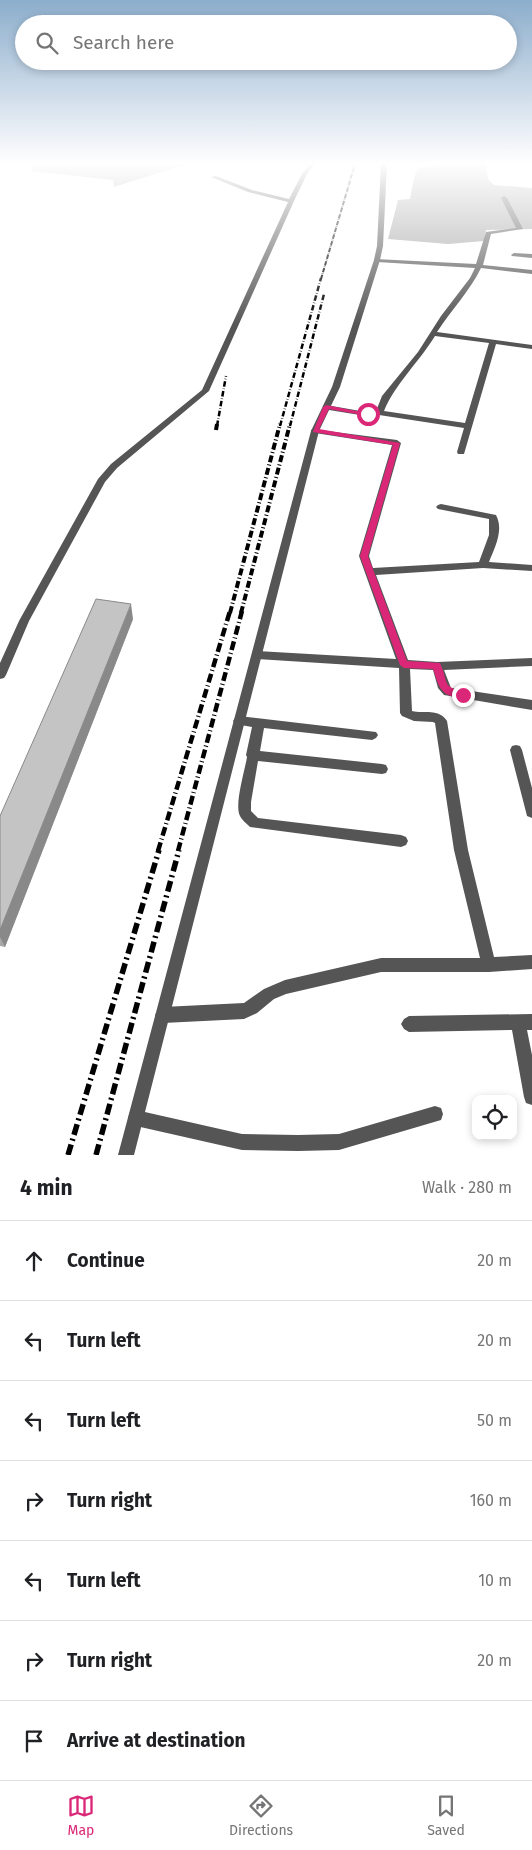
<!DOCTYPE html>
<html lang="en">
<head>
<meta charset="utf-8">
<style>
	:root { --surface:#fff; --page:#f6f6f6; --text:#202124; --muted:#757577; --line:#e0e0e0; --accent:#db2777 }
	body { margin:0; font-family:"Fira Sans",sans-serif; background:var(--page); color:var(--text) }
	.controls { position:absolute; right:15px; bottom:15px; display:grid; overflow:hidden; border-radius:10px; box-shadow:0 2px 8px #0003 }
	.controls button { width:45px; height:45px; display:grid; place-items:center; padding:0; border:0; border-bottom:1px solid var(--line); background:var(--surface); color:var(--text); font:25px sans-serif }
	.stop { position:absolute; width:15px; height:15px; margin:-11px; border:4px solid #db2777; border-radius:50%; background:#fff }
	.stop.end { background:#db2777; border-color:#fff; box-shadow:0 1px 5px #0008 }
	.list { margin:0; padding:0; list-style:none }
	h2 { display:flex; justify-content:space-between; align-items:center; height:65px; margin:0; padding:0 20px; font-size:21px }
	h2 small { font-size:16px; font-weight:400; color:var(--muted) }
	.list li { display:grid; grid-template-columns:32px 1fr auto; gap:15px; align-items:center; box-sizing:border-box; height:80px; padding:0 20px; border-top:1px solid var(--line) }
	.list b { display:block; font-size:19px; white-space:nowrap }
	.list em { font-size:16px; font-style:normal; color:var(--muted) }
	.icon { flex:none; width:28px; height:28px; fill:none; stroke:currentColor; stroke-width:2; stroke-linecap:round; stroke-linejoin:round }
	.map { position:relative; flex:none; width:532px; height:1155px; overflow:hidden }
	.search { position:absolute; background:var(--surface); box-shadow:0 2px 8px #0003; left:15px; right:15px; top:15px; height:55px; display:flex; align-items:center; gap:12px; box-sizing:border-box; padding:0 18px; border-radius:28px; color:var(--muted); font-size:19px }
	.sheet { height:625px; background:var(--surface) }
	nav { display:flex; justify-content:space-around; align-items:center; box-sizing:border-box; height:70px; border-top:1px solid var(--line); background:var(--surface); font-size:14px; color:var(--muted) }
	nav a { display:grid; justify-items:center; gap:2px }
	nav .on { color:var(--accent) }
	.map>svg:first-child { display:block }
</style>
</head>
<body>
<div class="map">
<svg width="532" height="1155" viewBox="0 0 532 1155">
	<rect width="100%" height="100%" fill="#fff"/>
	<!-- water -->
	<g fill="#a3a3a3">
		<polygon points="33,164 187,164 114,187 113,180 31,171"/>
		<polygon points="453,164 486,164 488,179 494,185 532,188 532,229 486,230 484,241 448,244 388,239 398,200 410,199 414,178 418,168"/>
	</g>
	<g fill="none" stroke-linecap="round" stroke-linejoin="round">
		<!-- minor -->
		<g fill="#555" fill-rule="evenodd">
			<polygon points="310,164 315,164 307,174 294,201 209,391 117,468 105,482 29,621 6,675 4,678 0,679 0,663 19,621 98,479 111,464 202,390 288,202 248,192 211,177 216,176 252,190 289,199 302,174"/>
			<path d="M 504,196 L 507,198 L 523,229 L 491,234 L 483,265 L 532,270 L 532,274 L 481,268 C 470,291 451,310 437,332 L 532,345 L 532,349 L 496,344 L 464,454 L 458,454 L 457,452 L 464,428 L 379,415 L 372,417 L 323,409 L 323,405 L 326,405 L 372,413 L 376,411 L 382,396 L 418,352 L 441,316 L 470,278 L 475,268 L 377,262 L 374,260 L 375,259 L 476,264 L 486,232 L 516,228 L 501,198 ZM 435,336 L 489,343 L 465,423 L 384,411 C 395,384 419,362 435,336 Z"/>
			<polygon points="514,253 532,254 532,258 512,256 511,255"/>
			<path d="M 312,429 L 397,440 L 401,443 L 369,556 L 373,568 L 479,562 L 489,535 L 489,519 L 438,509 L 436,507 L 438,505 L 441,504 L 496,515 C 504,530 495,547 489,562 L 532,565 L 532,571 L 483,568 L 376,575 L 408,660 L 437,662 L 532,658 L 532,666 L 444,670 L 451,688 L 532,700 L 532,710 L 444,695 L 438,688 L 433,670 L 410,669 L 412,711 C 424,714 439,708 447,721 L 468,850 L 494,957 L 532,955 L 532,969 L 489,972 L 381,972 L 286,994 L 274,999 L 257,1013 L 244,1019 L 163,1023 L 158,1020 L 155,1015 L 158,1010 L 163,1007 L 244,1003 L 264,989 L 285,980 L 381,958 L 480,958 L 454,850 L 435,723 L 433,722 L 414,721 L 402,716 L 400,713 L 399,668 L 257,659 L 253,658 L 252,655 L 253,652 L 257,651 L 396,659 L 359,556 L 392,445 L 315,433 L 311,431 Z"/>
			<path d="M 239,716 L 376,732 L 378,735 L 376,738 L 372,740 L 264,728 L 260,751 L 382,764 L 386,765 L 388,769 L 386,773 L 382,774 L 258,761 L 251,802 L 251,811 L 258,818 L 401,835 L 406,837 L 408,841 L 406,845 L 401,847 L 250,827 C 247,824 242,820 240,816 C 234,805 245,770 247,757 L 246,755 L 252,727 L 235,724 L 233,721 L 235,718 Z"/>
			<polygon points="516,745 520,746 522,750 532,788 532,818 527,816 526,812 510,750 512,746"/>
			<polygon points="532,1014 532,1030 527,1030 532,1055 532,1105 526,1103 524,1097 512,1030 409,1032 404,1029 401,1024 404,1019 409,1016"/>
			<polygon points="435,1106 441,1108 443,1114 441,1120 339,1150 298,1151 242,1150 136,1126 130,1124 128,1118 130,1112 136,1110 242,1134 298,1135 339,1134"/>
		</g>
		<!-- tertiary -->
		<polygon fill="#555" fill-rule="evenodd" points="381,164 387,164 383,246 380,260 340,387 319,431 134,1155 118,1155 311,431 332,387 374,260 377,246"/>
		<!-- rail-far4 -->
		<polyline stroke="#000" stroke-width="2" stroke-dasharray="4.5 1 0.5 1" stroke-linecap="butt" points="321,279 355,164"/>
		<!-- rail-far3 -->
		<g stroke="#000" stroke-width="2.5" stroke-dasharray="5.5 2 0.5 2" stroke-linecap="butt">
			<polyline points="217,426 226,376"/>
			<polyline points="280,426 321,278"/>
			<polyline points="290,426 324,294"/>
		</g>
		<!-- rail-far2 -->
		<g stroke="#000" stroke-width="4" stroke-dasharray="7 2.5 1 2.5" stroke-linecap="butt">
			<polyline points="216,430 217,424"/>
			<polyline points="230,613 280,424"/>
			<polyline points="241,613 290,424"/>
		</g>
		<!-- rail-far1 -->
		<g stroke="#000" stroke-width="4.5" stroke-dasharray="9 3 1 3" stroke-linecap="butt">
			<polyline points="158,851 230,611"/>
			<polyline points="178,851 242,611"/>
		</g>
		<!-- rail -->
		<g stroke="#000" stroke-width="5.5" stroke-dasharray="11 4 2 4" stroke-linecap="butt">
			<polyline points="68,1155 159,850"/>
			<polyline points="96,1155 179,850"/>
		</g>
	</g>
	<!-- wall -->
	<polygon fill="#a9a9a9" points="133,619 5,947 0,946 0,816"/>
	<!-- shaded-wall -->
	<polygon fill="#898989" points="131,604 133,619 5,947 0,937 0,930"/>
	<!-- building -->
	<polygon fill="#c4c4c4" stroke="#898989" points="96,599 131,604 0,930 0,816"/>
	<!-- sky -->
	<linearGradient id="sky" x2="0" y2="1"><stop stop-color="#8cadcc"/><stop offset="0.5" stop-color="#fff"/><stop offset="1" stop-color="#fff" stop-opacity="0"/></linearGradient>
	<rect width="532" height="326" fill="url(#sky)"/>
	<!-- route -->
	<path fill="#db2777" d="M 326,405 L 371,414 L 368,416 L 329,409 L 319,429 L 400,443 L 368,556 L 407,661 L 440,663 C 450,686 440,685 467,693 L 467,698 C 462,699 459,698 454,697 C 439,693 438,683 433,669 L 404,668 L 400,665 L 360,556 L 393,445 L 313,432 L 323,407 Z"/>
</svg>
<div class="controls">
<button><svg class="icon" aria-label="locate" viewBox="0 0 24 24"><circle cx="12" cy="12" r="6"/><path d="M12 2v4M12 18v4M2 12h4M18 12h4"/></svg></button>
</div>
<div class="stop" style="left:368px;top:414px"></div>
<div class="stop end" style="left:463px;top:695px"></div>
<div class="search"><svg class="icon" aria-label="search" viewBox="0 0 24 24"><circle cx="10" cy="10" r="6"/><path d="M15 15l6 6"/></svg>Search here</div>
</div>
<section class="sheet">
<h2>4 min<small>Walk · 280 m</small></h2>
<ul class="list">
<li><svg class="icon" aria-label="ahead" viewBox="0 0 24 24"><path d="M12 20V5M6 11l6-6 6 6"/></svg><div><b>Continue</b></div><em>20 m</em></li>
<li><svg class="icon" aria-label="left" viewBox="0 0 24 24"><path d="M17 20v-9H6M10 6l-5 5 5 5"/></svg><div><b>Turn left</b></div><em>20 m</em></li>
<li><svg class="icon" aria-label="left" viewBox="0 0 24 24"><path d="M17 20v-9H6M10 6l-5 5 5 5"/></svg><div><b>Turn left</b></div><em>50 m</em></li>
<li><svg class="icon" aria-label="right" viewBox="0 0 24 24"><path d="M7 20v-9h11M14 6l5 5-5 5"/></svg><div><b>Turn right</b></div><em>160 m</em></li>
<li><svg class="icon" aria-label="left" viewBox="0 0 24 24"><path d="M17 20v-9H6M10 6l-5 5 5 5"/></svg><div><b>Turn left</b></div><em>10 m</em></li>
<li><svg class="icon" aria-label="right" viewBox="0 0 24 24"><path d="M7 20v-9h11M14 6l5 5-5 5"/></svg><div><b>Turn right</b></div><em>20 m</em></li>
<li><svg class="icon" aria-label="arrive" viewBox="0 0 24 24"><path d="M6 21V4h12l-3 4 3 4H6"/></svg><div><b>Arrive at destination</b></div></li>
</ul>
</section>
<nav>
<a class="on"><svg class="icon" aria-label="map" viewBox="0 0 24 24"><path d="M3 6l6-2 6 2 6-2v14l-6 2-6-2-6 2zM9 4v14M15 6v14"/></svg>Map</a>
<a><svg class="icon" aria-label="directions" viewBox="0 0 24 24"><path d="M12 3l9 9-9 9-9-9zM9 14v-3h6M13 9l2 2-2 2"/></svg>Directions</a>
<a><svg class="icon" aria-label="saved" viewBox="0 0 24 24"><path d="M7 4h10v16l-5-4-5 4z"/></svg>Saved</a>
</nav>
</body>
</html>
